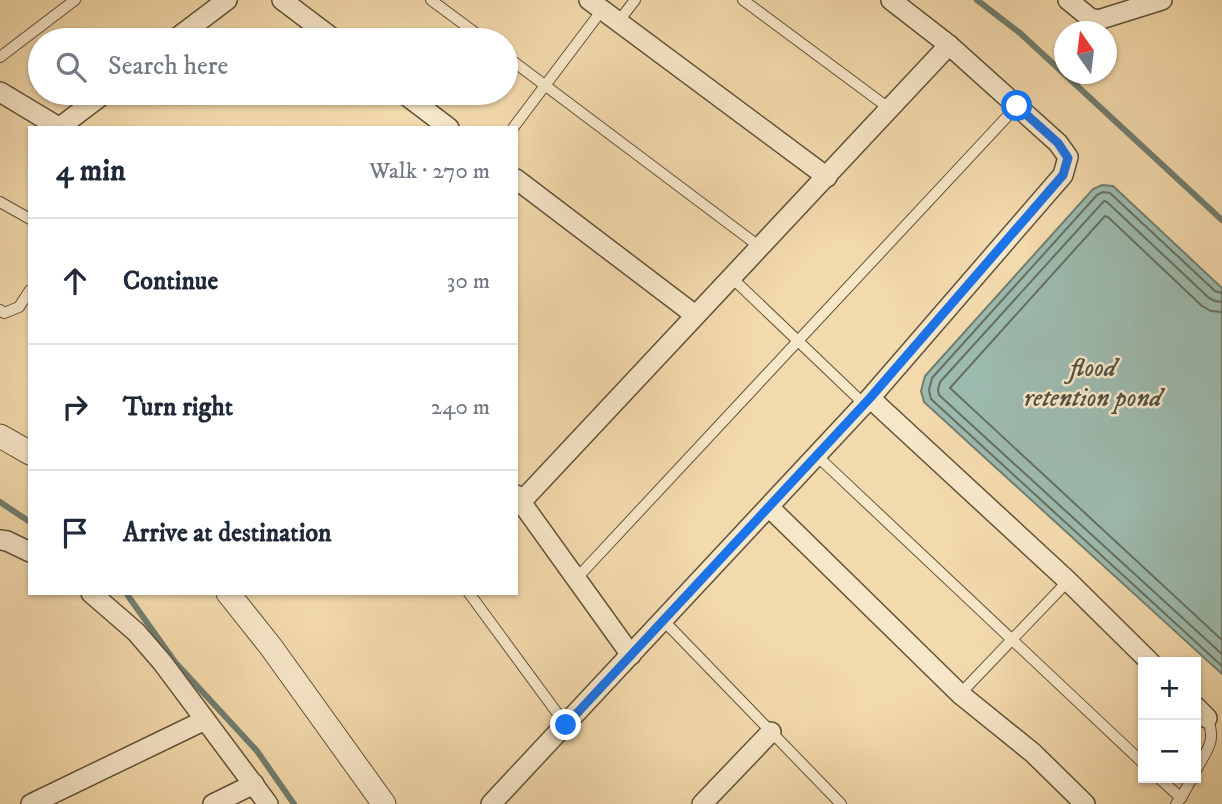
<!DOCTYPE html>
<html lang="en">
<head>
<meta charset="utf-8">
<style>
	:root { --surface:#fff; --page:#f2f2f3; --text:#1f2937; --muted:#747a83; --line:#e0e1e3 }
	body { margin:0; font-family:"IM FELL DW Pica",serif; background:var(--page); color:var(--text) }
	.controls { position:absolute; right:21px; bottom:21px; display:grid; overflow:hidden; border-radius:0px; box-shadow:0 2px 5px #0004 }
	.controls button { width:63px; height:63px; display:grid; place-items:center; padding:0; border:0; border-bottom:2px solid var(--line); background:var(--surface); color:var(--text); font:35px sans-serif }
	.compass { position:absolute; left:1054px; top:21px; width:63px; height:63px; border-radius:50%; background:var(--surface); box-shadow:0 2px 5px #0004; rotate:346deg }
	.stop { position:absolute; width:21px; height:21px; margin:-16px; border:5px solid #1a73e8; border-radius:50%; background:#fff }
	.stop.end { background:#1a73e8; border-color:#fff; box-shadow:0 2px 7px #0008 }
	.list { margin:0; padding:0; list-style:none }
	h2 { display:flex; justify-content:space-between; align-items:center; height:91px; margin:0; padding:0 28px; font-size:30px }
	h2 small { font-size:23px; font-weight:400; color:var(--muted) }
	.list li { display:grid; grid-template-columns:46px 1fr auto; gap:21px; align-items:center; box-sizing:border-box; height:126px; padding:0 28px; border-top:2px solid var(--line) }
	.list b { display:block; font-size:26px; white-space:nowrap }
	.list em { font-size:23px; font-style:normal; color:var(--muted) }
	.icon { flex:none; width:38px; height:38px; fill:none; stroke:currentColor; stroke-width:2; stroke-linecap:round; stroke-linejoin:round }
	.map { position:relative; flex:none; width:1222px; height:804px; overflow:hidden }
	.search { position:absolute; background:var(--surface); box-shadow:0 2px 5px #0004; left:28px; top:28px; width:490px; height:77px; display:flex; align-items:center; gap:18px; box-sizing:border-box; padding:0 24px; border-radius:38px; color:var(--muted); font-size:26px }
	.panel { position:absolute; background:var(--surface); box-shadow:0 2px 5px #0004; left:28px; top:126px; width:490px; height:469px; border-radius:0px }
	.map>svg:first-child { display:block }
</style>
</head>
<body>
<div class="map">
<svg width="1222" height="804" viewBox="0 0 1222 804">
	<rect width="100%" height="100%" fill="#f3daac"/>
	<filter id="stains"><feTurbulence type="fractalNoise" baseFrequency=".00286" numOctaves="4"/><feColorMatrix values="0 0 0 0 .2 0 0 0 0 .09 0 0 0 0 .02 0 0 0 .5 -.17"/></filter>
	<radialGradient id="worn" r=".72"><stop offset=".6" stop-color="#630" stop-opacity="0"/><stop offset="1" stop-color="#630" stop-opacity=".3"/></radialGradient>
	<!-- water -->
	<polygon fill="#9cbaae" stroke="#717e70" stroke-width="2" points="1102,185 1113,186 1222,288 1222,674 924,402 921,391 925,376 1093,189"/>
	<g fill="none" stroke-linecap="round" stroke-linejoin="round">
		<!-- shore -->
		<g stroke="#666f61" stroke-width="2">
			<polyline points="1222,293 1215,291 1110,193 1103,192 1097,195 932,378 929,390 931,399 1222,666"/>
			<polyline points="1222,302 1215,301 1209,298 1107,202 1104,201 940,382 938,390 939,395 1222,654"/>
			<polyline points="1222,312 1211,311 1202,306 1108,217 1105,216 950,388 1222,640"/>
		</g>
		<!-- stream -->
		<g stroke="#717e70" stroke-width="6">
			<polyline points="977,0 1020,33 1222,220"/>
			<polyline points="0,502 30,522"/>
			<polyline points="126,593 175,662 257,751 294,804"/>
		</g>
		<defs>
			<g id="service">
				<polyline points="431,0 485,40"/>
				<polyline points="743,0 890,109"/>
				<polyline points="618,22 635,0"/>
				<polyline points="506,56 760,247"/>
				<polyline points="0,57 75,0"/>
				<polyline points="513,128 602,10"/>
				<polyline points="0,202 30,219"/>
				<polyline points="731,277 864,404"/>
				<polyline points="0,310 4,313 19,307 30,290"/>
				<polyline points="816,455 1143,763"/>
				<polyline points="576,579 1017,106"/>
				<polyline points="469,593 566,725"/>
				<polyline points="663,620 841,804"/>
				<polyline points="960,694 1068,581"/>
				<path d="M 1196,770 C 1207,750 1217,741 1207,718"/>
				<polyline points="1159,778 1181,798"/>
				<polyline points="1176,804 1181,798 1192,778"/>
			</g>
			<g id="minor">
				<polyline points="282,0 335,40"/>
				<polyline points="589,0 827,177"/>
				<polyline points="891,0 949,45"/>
				<polyline points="1068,0 1090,18 1098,20 1162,0"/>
				<polyline points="174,40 227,0"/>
				<polyline points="0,92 60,128"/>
				<polyline points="403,93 449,128"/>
				<polyline points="60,127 105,93"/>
				<polyline points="516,179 695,315"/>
				<polyline points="870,398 1068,581 1150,662"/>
				<polyline points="516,495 631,655"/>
				<polyline points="769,507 960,694 1033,753 1085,804"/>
				<polyline points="0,540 7,541 30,552"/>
				<polyline points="91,593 136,632 162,662 268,804"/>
				<polyline points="1196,707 1207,718"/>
				<polyline points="31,804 205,720"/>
				<polyline points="213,804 254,784"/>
				<polyline points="491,804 870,398 1063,175 1068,157 1058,143 949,45 521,502"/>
				<polyline points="702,804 771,732"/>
			</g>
			<g id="tertiary">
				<polyline points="0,436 30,453"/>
				<polyline points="228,593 271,647 384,804"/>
			</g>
		</defs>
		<!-- service casing -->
		<use href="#service" stroke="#61523a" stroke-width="12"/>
		<!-- minor casing -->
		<use href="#minor" stroke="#61523a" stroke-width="22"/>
		<!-- tertiary casing -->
		<use href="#tertiary" stroke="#61523a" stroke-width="25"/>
		<!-- service -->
		<use href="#service" stroke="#f7e7c9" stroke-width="10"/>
		<!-- minor -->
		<use href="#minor" stroke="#f7e7c9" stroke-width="19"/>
		<!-- tertiary -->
		<use href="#tertiary" stroke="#f7e7c9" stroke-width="23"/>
	</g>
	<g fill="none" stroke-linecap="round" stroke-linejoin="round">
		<!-- route -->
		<polyline stroke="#1a73e8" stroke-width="9" points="566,725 870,398 1063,175 1068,158 1058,143 1017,106"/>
	</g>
	<g text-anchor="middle" stroke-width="5" stroke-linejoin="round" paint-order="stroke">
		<!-- water labels -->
		<g font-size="26" font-style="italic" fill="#505142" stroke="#f7e7c9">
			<text x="1093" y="376">flood<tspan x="1093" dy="30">retention pond</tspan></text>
		</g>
	</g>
	<rect width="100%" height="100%" filter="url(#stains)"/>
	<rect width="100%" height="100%" fill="url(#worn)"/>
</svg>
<div class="controls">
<button>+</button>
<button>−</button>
</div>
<svg class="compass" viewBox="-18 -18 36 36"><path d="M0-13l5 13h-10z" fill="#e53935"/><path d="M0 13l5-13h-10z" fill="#747a83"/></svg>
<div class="stop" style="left:1017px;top:106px"></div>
<div class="stop end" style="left:566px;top:725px"></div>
<div class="search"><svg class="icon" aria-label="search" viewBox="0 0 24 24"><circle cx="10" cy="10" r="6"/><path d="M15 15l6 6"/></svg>Search here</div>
<section class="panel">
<h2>4 min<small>Walk · 270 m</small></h2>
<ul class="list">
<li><svg class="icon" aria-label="ahead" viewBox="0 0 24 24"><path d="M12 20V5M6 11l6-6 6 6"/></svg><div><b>Continue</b></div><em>30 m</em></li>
<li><svg class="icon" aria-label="right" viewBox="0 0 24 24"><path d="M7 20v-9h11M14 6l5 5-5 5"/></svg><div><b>Turn right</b></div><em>240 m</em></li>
<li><svg class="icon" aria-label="arrive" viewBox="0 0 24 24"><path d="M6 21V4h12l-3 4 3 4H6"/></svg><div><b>Arrive at destination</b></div></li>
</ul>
</section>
</div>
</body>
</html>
